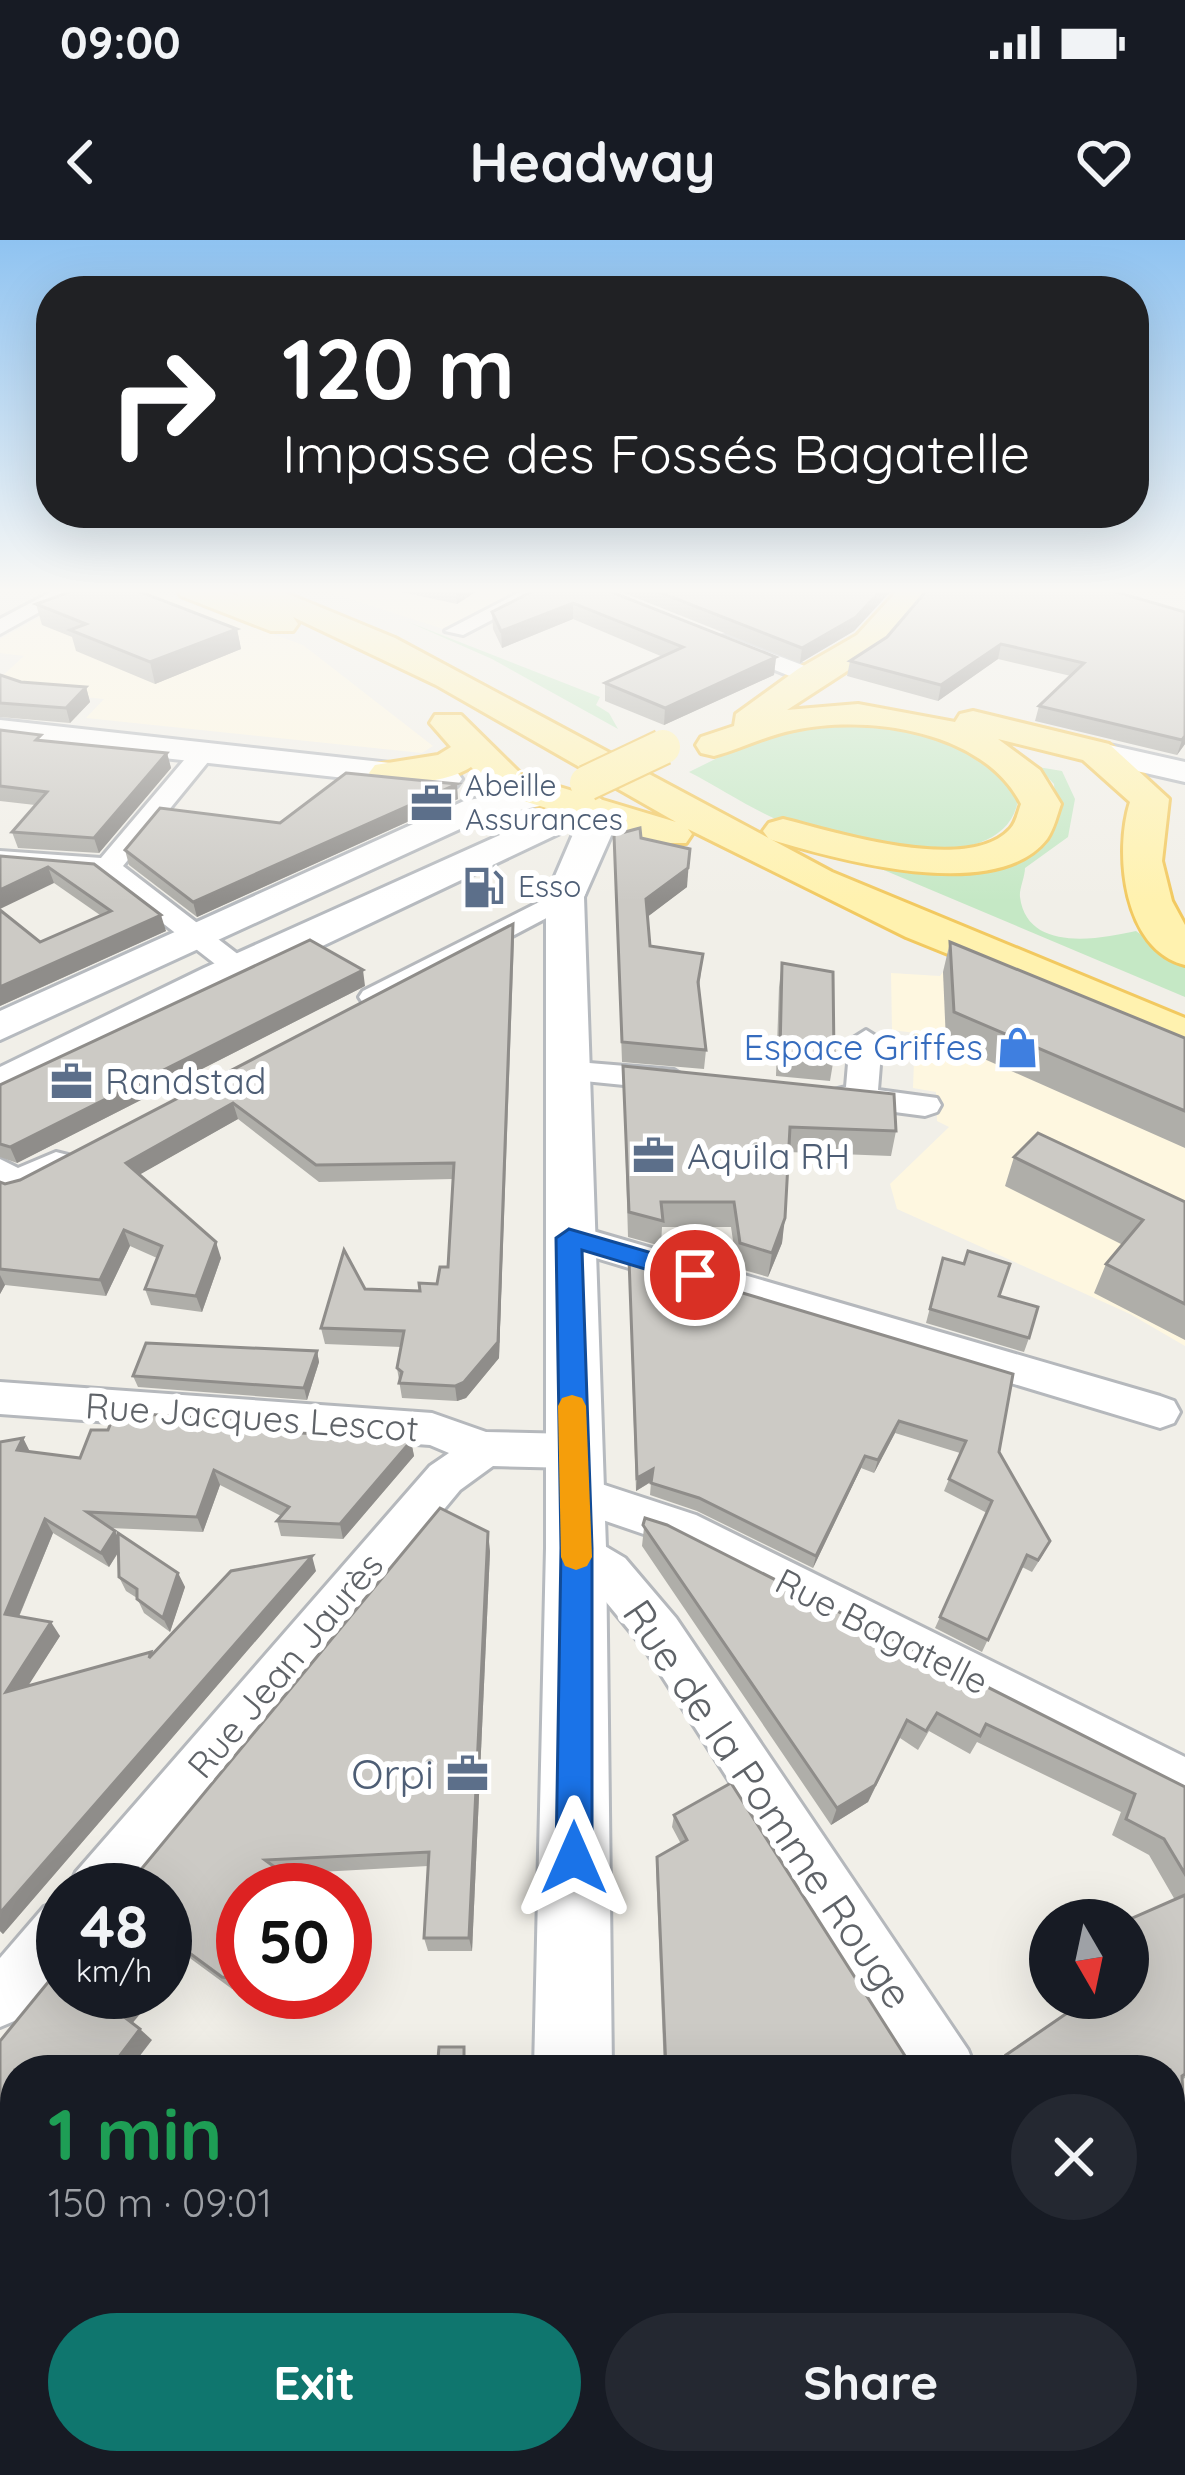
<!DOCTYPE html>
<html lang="en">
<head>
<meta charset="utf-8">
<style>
  body { margin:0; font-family:Quicksand,sans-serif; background:#242831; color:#f1f3f6; height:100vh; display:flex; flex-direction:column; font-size:45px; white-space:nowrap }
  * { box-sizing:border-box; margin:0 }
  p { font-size:39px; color:#9ea1a6 }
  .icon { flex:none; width:66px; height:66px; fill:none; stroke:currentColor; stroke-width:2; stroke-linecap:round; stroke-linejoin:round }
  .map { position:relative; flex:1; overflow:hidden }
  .details { position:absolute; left:0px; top:1815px; width:1185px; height:420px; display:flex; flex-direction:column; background:#171b24; border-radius:48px 48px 0 0; box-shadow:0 12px 48px #0002 }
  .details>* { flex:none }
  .banner { position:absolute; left:36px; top:36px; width:1113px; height:252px; border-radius:48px; box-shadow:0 12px 48px #0002; background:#202124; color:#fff; overflow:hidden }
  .needle { width:78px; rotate:171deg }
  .buttons { position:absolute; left:1029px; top:1659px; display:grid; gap:24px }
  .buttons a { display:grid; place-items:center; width:120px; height:120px; border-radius:50%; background:#171b24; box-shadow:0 12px 48px #0002; font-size:60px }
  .speed { position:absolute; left:36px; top:1623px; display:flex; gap:24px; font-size:60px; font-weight:700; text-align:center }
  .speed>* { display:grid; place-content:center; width:156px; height:156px; border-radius:50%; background:#171b24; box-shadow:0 12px 48px #0002; line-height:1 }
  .speed small { font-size:30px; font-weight:400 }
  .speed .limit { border:18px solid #d22; background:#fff; color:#111 }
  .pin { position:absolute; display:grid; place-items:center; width:102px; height:102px; color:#fff; margin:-51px; border:6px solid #fff; border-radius:50%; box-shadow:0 3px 12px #0007 }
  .me { position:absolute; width:132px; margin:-66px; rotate:0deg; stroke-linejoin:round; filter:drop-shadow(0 0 9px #0008) }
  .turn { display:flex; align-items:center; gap:42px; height:252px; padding:0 48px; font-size:54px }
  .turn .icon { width:156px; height:156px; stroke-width:2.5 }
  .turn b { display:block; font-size:84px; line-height:102px }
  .round { display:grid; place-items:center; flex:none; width:126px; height:126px; border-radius:63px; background:#242831 }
  .overview { display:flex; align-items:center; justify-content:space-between; height:204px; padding:0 48px }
  h1 { font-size:72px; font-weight:700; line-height:90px; color:#1e9e55 }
  .cta { display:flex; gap:24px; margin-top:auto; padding:24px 48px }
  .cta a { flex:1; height:138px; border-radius:72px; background:#0f766e; color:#fff; font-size:48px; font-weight:700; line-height:138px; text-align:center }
  .cta a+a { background:#242831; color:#f1f3f6 }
  .status { display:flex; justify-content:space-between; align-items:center; height:84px; padding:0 60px; background:#171b24; direction:ltr }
  .status svg { height:33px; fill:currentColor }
  header { display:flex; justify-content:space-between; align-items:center; height:156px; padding:0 48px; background:#171b24; font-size:54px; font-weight:700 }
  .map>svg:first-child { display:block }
  .commercial { fill:#fef7e0 }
  .green { fill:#c5e8c5 }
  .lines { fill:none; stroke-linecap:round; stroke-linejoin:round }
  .street-casing { stroke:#b5b8bc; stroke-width:6 }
  .secondary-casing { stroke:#b6babf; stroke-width:6 }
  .primary-casing { stroke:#f2c960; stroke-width:6 }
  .street { fill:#fff; fill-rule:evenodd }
  .secondary { fill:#fff; fill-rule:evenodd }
  .primary { fill:#fff2af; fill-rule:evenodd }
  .primary-bridge-casing { stroke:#f2c960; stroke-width:38; stroke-linecap:butt }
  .primary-bridge { stroke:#fff2af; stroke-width:34 }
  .wall { fill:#afaea9 }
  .shaded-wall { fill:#8f8d8a }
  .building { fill:#cccac5; stroke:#8f8d8a; stroke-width:3 }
  .route { fill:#1a73e8; stroke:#114b97; stroke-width:3 }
  .slow { fill:#f59e0b }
  .labels { text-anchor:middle; stroke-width:12; stroke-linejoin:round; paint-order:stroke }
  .far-service-label { font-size:30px; fill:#4e5e75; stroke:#fff; text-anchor:start }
  .shop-label { font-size:36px; fill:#366cbe; stroke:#fff; text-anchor:end }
  .service-label { font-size:36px; fill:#4e5e75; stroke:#fff; text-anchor:start }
  .street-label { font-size:36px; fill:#5f6368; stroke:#fff }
  .near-service-label { font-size:42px; fill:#4e5e75; stroke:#fff; text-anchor:end }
  .near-street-label { font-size:42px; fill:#5f6368; stroke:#fff }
</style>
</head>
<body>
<div class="status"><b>09:00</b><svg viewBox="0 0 49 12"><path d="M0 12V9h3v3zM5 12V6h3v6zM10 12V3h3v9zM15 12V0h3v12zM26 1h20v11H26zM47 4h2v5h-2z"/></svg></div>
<header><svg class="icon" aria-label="back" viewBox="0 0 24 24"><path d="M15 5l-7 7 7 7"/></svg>Headway<svg class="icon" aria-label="heart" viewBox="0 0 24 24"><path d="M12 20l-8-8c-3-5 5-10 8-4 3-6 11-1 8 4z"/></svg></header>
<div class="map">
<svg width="1185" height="2235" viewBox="0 0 1185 2235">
  <rect width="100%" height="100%" fill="#f1efe8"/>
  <g class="commercial">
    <path d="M89,349H149L303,405L433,506L422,513L86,478L104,459L0,449V438L24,416L0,413V399Z"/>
    <path d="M320,349H524L446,390Z"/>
    <path d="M943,732L1185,833V1106L1130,1074L897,969L890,944L949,887L937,881L936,852L913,848L915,793L892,790L891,733L940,736Z"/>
  </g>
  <g class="green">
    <path d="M406,381L600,457L596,465L609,473L618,489L492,419Z"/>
    <path d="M845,481L914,488L978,510L1019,548C1020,642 852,608 797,588C760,575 724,550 689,532L766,494Z"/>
    <path d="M1038,527L1062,531L1075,559L1068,597L1025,628C1025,637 1019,649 1020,657C1027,713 1100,699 1136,691L1185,727V757L860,620C900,620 1026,631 1050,599C1060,585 1055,560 1054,544Z"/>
  </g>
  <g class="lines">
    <defs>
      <g id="street">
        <path d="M57,349H81L0,394V379Z"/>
        <path d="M526,349H551L463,395L445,391Z"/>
        <path d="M726,396L818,431L821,436L818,441H802L718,407V397Z"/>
        <path d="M205,504L217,511L123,626L248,722L253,728L248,734H228L101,635L0,627V611L101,618L196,506Z"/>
        <path d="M565,649L575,651L579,657L575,663L385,763H363L359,757L363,751Z"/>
        <path d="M866,790L882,800L878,850L937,858L941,865L937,872L925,876L834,864L830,857L834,850L846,847L850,800Z"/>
        <path d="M565,821L674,830L690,840L674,850L554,838L549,831L554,824Z"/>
        <path d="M56,912L68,915L73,923C60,942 22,959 0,951V919L18,928Z"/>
        <path d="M569,984L1160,1156L1174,1161L1180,1172L1174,1183L1160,1188L556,1006L551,997L556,988Z"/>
        <path d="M0,1142L432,1173L486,1192L573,1194L588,1199L594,1211L588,1223L573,1228L493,1226L460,1250L128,1650H68L76,1632L430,1226L449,1213L430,1205L0,1174Z"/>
        <path d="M574,1235L696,1275L1185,1517V1567L667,1302L559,1265L553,1253L559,1241Z"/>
        <path d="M576,1289L625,1318L676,1378L968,1810L976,1830H915L644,1408L593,1346L561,1321L554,1308L561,1295Z"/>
        <path d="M63,1659V1727L19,1779L0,1787V1718L44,1667Z"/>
        <path d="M1170,2124L1185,2130V2211L1170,2204Z"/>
      </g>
      <g id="secondary">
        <path d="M0,480L445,529L457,532L462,539L457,546L445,549L0,500Z"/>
        <path d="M1096,502L1185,522V542L1084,519L1079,512Z"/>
        <path d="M542,546L554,549L559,556L554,563L486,577L0,800V771L464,561Z"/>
        <path d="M589,555L601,559L614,589L584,657L606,1308L612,1830H534L546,1308V657L577,585L0,859V827L204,728Z"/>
        <rect x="527" y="2220" width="92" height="15"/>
      </g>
      <g id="primary">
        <path d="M177,349H219L289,375L238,356L234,349H276L395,398L832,632L1185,778V810L906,697L688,589L692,594L686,603H658L495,552L471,527C448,542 401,547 375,541L369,533L375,525L438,515L451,507L430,483L435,475H461L523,536L676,582L436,445L293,377L298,384L293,391H271L181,356Z"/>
        <path d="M899,349H931L881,409L787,470L858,464L955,482L960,474L973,471L1109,504L1169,559L1162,621L1172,661L1185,685V725C1123,710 1114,612 1130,562L1083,520L998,499L1040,530L1061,564C1057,575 1054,589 1047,599C996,665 835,619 769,599L763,591L769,583L783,579C835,592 968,635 1010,589C1016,583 1018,572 1021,564C984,491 869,474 794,490C767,495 741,509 714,516L701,513L696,505L701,497L734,486L736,474L798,429L857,395Z"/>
      </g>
    </defs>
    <use href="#street" class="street-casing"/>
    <use href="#secondary" class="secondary-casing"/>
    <use href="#primary" class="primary-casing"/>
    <use href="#street" class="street"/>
    <use href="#secondary" class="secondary"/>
    <use href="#primary" class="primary"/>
    <defs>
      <path id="primary-bridge" d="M587,543L663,507"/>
    </defs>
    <use href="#primary-bridge" class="primary-bridge-casing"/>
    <use href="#primary-bridge" class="primary-bridge"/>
  </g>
  <g class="wall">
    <path d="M388,349H480L457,364Z"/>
    <path d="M537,349L776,417L774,435L664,485L605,461V443L663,417L573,379L502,408L493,389L492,372Z"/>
    <path d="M614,349H893L854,391L800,423Z"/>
    <path d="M1106,349L1185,504L1177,515L1035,481L1039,466L1071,436L998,419L938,461L847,436L850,421L887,397Z"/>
    <path d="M36,364L237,389L241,409L155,444L76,411L72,397L42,385Z"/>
    <path d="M0,435L21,442L86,447L90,462L70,483L0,477Z"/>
    <path d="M0,490L43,501L167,513L171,528L99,613L18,608L12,592L35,565L0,561Z"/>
    <path d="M458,559L197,677L129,625L125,610L280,583Z"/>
    <path d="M614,595L641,598L687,647L648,676L650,706L703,714L699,749L706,810L704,829L622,822Z"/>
    <path d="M0,616L94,624L166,691L0,766V670L40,702L100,675L54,643Z"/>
    <path d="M514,700L499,1118L466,1158L457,1161L402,1158L397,1128L401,1107L325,1104L321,1088L365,1049L420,1051L437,1044L448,1027L453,939L319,942L238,879L140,934L221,1018L202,1072L151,1065L145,1049L157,1018L130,1006L106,1056L5,1045L0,1054V942L5,944L20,940Z"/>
    <path d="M950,702L1185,798V908L946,802L943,732Z"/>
    <path d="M782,723L834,817L830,841L776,836L779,747Z"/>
    <path d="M365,746L17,923L0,917V845Z"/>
    <path d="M623,826L896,891L891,916L788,912L782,1003L768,1037L737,1028L731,987H662L661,1006L628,997Z"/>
    <path d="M1014,917L1185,962V1100L1094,1053L1106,1024L1123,1005L1005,946Z"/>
    <path d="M943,1018L999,1056L1029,1098L1024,1112L926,1083Z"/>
    <path d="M629,1033L999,1212L1044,1313L1032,1332L1022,1327L982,1412L935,1388L987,1273L944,1251L960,1213L895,1193L874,1233L861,1228L813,1328L697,1271L650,1255L651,1242L636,1251Z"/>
    <path d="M317,1111L319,1122L307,1160L138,1147L133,1136Z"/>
    <path d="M292,1192L411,1201L414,1216L343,1299L281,1296L277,1281L281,1276L220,1245L203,1292L110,1288L118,1296L178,1333L185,1347L170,1392L144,1373L137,1358L126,1351L119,1337L118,1313L109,1327L53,1293L19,1377L60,1396L28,1445L151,1412L153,1414L316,1331L3,1694L0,1691V1202L23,1198L30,1212L80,1218Z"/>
    <path d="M645,1278L1185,1547V1838L1183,1839L1185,1903V2107L1170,2085V1830H996L994,1827L1006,1815L1078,1766L1072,1758H1128L1175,1660L1149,1615L1112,1595L1121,1572L977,1502L970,1514L929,1491L918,1510L900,1498L868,1562L831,1585L642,1306Z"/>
    <path d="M490,1311L472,1711H428L424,1698L428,1626L284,1634L243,1650V1751L232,1749L187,1716L165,1743V1650Z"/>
    <path d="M674,1575L914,1830H664L656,1628L657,1617L681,1604L672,1587Z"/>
    <path d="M937,2220H1163L1173,2235H946Z"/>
  </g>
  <g class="shaded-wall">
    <path d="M456,349H480L457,364Z"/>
    <path d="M882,349H893L854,391L800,423L802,408Z"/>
    <path d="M573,363V379L502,408L501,391Z"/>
    <path d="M237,389L241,409L155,444L150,422Z"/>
    <path d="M1001,404L998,419L938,461L941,445Z"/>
    <path d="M776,417L774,435L664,485L665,468Z"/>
    <path d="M86,447L90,462L70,483L66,468Z"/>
    <path d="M1185,496V504L1177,515L1182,500Z"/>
    <path d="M167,513L171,528L99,613L94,598Z"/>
    <path d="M457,544L458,559L197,677L193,662Z"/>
    <path d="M690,609L687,647L646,678V659Z"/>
    <path d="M48,627L54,643L0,669V650Z"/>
    <path d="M161,675L166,691L0,766V747Z"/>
    <path d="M513,684L499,1118L466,1158L457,1161L455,1146Z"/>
    <path d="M363,730L365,746L17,923L10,907Z"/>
    <path d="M233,863L238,879L132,939L126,923Z"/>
    <path d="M785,978L782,1003L768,1037L772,1013Z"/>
    <path d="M124,990L130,1006L106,1056L100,1040Z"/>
    <path d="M216,1002L221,1018L202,1072L196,1056Z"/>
    <path d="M0,1035L5,1045L0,1054Z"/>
    <path d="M317,1111L319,1122L307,1160L304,1148Z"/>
    <path d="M899,1181L895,1193L874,1233L878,1220Z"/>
    <path d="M23,1198L31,1214L17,1210Z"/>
    <path d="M411,1201L414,1216L343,1299L340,1284Z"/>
    <path d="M865,1216L861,1228L813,1328L816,1316Z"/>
    <path d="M653,1229L652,1241L636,1251L637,1238Z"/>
    <path d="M214,1230L220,1245L203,1292L197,1277Z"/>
    <path d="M45,1279L53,1293L14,1388L5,1374Z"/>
    <path d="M115,1291L122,1306L109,1327L101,1313Z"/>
    <path d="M488,1292L490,1311L472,1711L469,1698Z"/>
    <path d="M312,1316L316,1331L3,1694L0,1691V1673Z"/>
    <path d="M178,1333L185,1347L170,1392L163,1378Z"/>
    <path d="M51,1382L60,1396L16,1465L6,1452Z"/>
    <path d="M907,1480L868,1562L831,1585L837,1568Z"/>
    <path d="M176,1703L187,1716L165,1743V1717Z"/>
    <path d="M136,1752H158L131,1785L119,1773Z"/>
    <path d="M140,1789L152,1800L129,1830H109Z"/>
    <path d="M15,2024V2052L0,2072V2044Z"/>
    <path d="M445,2220H450L449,2235H444Z"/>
  </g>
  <g class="building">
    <path d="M78,349H133L237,389L150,422L70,390L86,384L36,364Z"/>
    <path d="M537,349H604L776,417L665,468L605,443L683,407L573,363L501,391L492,372Z"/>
    <path d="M651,349H882L856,377L802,408Z"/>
    <path d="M928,349H1106L1185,372V496L1182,500L1039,466L1084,423L1001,404L941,445L850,421L887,397Z"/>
    <path d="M0,435L21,442L86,447L66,468L0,463Z"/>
    <path d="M0,490L41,495L36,500L167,513L94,598L12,592L47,552L0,546Z"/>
    <path d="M346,533L457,544L193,662L125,610L160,568L280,583Z"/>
    <path d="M640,588L641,598L690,609L688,628L646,659L650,706L703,714L698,742L706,810L622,802L614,595Z"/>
    <path d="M0,616L94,624L161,675L0,747V670L40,702L111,671L48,627L0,650Z"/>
    <path d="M513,684L498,1102L464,1142L455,1146L399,1143L402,1132L397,1128L404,1091L321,1088L344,1010L365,1049L420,1051L419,1043L437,1044L440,1027H448L454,923L316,925L233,863L126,923L216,1002L196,1056L145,1049L162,1006L124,990L100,1040L0,1029V942L5,944L20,940Z"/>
    <path d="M310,700L363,730L10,907L0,904V845Z"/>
    <path d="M950,702L1185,798V871L954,772Z"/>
    <path d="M782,723L833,732L834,817L780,812Z"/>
    <path d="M623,826L894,854L896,891L790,887L785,978L772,1013L740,1003L734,962H661L663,981L629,972Z"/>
    <path d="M1038,893L1185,962V1064L1106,1024L1143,980L1014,917Z"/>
    <path d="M968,1011L1010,1024L999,1056L1038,1067L1029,1098L930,1069L943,1018L964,1024Z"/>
    <path d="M629,1019L1013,1134L999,1212L1050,1301L1038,1320L1027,1315L988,1400L940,1377L992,1261L949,1239L966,1201L899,1181L878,1220L865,1216L816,1316L699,1258L651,1243L653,1229L637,1238Z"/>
    <path d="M146,1103L317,1111L304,1148L133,1136Z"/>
    <path d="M115,1172L289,1184L287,1192L411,1201L340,1284L277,1281L289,1267L214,1230L197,1277L87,1272L115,1291L101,1313L45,1279L5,1374L51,1382L6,1452L151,1412L149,1418L231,1331L312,1316L0,1673V1202L23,1198L17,1210L80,1218L91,1190H108Z"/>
    <path d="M440,1268L488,1292L469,1698H424L429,1612L265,1620L306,1650H243V1740L222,1737L176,1703L165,1717V1650H124Z"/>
    <path d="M645,1278L667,1285L1185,1547V1634L1164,1599L1126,1579L1135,1554L986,1484L980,1496L937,1473L926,1491L907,1480L875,1545L837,1568L643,1285Z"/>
    <path d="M118,1293L178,1333L163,1378L137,1359V1349L119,1337Z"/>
    <path d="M731,1543L914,1830H666L657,1617L687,1600L674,1575Z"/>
    <path d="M1185,1655V1834L1182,1836L1185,1903V2074L1170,2053V1830H1016L1006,1815L1089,1758H1128V1680Z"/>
    <path d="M63,1724V1752H136L119,1773L140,1789L109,1830H15V2024L0,2044V1801Z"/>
    <path d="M439,1807H464V1830H437Z"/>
    <path d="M278,2220H445L444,2235H279L275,2224Z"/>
    <path d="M683,2220H694L699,2235H683Z"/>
    <path d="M777,2220H890L870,2235H757Z"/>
    <path d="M945,2220H1163L1173,2235H954Z"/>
  </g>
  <linearGradient id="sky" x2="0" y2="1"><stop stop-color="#8fc3f1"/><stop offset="0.53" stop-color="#f9f8f5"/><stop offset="1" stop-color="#f9f8f5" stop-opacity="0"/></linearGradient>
  <rect width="1185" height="662" fill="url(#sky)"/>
  <path class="route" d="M569,989L704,1028L708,1035L695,1044L582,1010L592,1308V1618L586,1631L574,1636L561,1631L556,1618L561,1308L556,998Z"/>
  <path class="slow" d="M572,1155L582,1158L586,1166L592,1317L587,1326L576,1330L565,1326L561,1317L558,1166L562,1158Z"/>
  <defs>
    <symbol id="office-bare" viewBox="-9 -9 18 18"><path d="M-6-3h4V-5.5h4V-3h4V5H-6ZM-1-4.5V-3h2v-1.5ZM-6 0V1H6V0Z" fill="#5c6f8a" stroke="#fff" stroke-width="2.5" paint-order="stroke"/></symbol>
    <symbol id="fuel-bare" viewBox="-9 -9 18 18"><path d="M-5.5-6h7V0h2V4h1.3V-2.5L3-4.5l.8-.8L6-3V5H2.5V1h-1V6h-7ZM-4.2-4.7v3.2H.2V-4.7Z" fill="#5c6f8a" stroke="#fff" stroke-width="2.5" paint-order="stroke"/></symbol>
    <symbol id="shop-bare" viewBox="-9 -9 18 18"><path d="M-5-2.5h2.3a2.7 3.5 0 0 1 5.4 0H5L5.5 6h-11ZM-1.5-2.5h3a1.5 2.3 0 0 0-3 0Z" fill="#3f7fe0" stroke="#fff" stroke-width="2.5" paint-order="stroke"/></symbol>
  </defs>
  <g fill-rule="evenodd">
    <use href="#office-bare" x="402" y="534" width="59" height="59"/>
    <use href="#fuel-bare" x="454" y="618" width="59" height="59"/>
    <use href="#shop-bare" x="988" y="778" width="59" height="59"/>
    <use href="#office-bare" x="42" y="812" width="59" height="59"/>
    <use href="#office-bare" x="624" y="886" width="59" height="59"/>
    <use href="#office-bare" x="438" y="1504" width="59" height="59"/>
  </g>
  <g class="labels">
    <g class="far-service-label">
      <text x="465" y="556">Abeille<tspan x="465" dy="34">Assurances</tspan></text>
      <text x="518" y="657">Esso</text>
    </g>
    <g class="shop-label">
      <text x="983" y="820">Espace Griffes</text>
    </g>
    <g class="service-label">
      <text x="105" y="854">Randstad</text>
      <text x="687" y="929">Aquila RH</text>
    </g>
    <g class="street-label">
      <text transform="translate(252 1177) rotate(4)" y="13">Rue Jacques Lescot</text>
      <text transform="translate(882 1391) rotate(27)" y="13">Rue Bagatelle</text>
      <text transform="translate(285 1425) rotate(-50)" y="13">Rue Jean Jaurès</text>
    </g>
    <g class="near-service-label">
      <text x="434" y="1549">Orpi</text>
    </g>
    <g class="near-street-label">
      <text transform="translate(768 1564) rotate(56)" y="15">Rue de la Pomme Rouge</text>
    </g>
  </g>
</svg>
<div class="buttons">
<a><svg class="needle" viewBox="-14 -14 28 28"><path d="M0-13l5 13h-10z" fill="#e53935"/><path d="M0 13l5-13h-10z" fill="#9ea1a6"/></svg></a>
</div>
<div class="speed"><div>48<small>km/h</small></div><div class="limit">50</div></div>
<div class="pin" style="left:695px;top:1035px;background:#d93025"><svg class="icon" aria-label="arrive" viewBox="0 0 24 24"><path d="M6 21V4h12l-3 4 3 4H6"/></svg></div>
<svg class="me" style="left:574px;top:1618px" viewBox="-20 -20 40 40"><path d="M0-17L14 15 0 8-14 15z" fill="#1a73e8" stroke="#fff" stroke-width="4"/></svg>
<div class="banner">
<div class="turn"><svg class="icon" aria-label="right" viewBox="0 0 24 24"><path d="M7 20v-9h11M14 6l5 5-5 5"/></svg><div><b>120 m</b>Impasse des Fossés Bagatelle</div></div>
</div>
<section class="details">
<div class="overview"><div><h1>1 min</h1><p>150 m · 09:01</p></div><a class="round"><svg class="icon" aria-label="close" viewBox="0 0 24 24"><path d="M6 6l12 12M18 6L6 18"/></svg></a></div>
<div class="cta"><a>Exit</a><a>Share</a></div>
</section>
</div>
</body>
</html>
